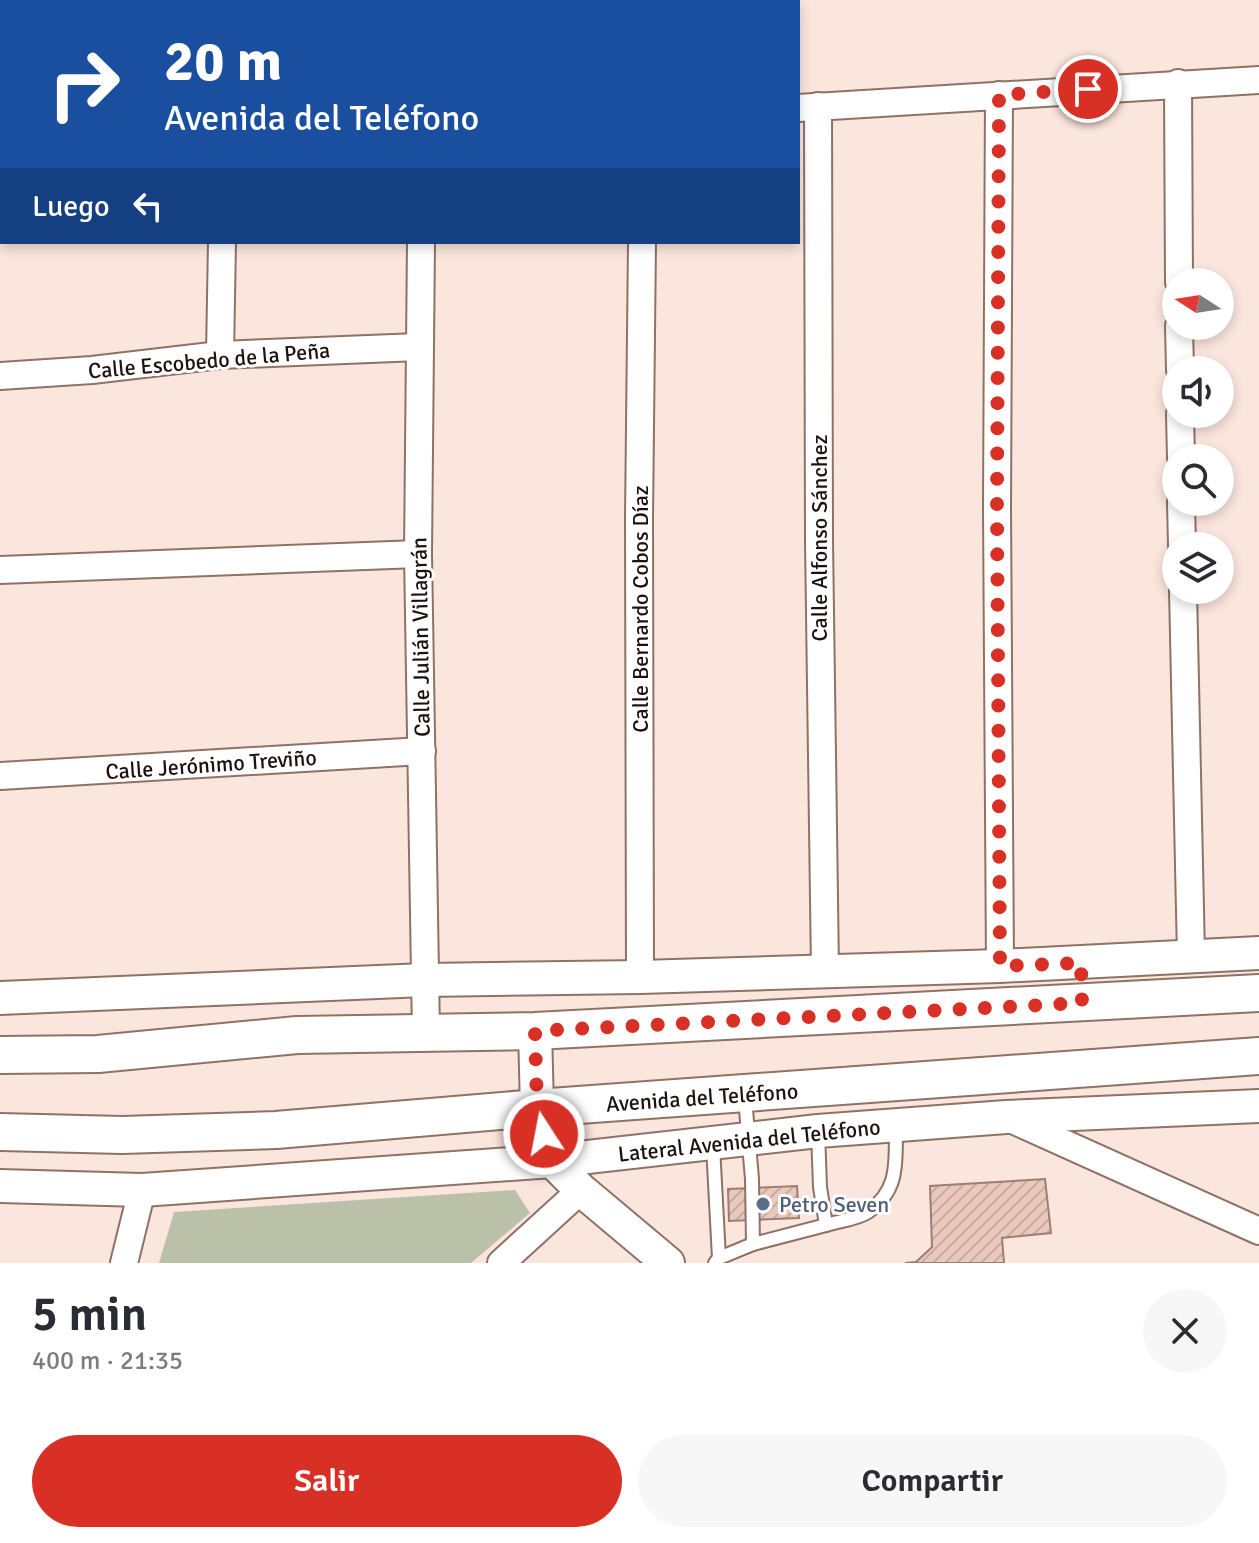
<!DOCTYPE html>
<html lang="es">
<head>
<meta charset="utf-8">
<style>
  body { margin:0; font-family:Signika,sans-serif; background:#f7f7f7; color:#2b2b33; height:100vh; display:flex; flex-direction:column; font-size:30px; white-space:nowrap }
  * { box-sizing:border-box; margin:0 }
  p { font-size:26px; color:#7c7c81 }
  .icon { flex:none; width:44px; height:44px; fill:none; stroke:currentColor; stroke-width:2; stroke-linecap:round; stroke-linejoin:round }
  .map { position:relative; height:1263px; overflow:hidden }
  .panel { display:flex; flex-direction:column; background:#fff; flex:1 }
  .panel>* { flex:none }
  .top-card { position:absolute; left:0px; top:0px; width:800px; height:244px; box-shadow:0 4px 12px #0003; background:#1a4fa0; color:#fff; overflow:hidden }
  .needle { width:52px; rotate:282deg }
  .buttons { position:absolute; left:1162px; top:268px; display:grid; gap:16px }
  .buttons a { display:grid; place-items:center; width:72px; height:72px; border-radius:50%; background:#fff; box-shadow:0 4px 12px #0003; font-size:40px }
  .pin { position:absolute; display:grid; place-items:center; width:68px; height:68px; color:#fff; margin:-34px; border:4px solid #fff; border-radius:50%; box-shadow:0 2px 8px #0007 }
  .me { position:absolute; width:88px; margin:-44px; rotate:349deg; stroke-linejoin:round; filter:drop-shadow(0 0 6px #0008) }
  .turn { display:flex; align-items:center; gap:28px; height:168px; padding:0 32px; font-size:36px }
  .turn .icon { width:104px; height:104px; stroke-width:2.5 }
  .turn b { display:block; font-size:56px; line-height:68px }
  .then { display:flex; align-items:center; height:76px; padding:0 32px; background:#0003; gap:16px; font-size:30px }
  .round { display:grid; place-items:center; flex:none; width:84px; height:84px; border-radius:42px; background:#f7f7f7 }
  .overview { display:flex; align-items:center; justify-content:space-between; height:136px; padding:0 32px }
  h1 { font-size:48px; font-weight:600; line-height:60px }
  .cta { display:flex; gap:16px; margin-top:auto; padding:16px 32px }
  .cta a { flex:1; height:92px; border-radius:48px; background:#d93025; color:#fff; font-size:32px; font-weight:600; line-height:92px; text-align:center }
  .cta a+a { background:#f7f7f7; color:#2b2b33 }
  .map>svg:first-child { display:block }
  .green { fill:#bac1a8 }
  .building { fill:url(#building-hatch); stroke:#9c7e72; stroke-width:2 }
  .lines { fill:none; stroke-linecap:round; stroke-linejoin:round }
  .service-casing { stroke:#8f7266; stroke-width:16 }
  .minor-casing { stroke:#8f7266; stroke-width:30 }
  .tertiary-casing { stroke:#8f7266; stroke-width:36 }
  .secondary-casing { stroke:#8f7266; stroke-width:40 }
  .service { stroke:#fff; stroke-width:12 }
  .minor { stroke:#fff; stroke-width:26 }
  .tertiary { stroke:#fff; stroke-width:32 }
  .secondary { stroke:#fff; stroke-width:36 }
  .route { stroke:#d93025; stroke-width:14; stroke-dasharray:0 25.2 }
  .service-dot { fill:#5c6f8a; stroke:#fff; stroke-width:3 }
  .labels { text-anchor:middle; stroke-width:6; stroke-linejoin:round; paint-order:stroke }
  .street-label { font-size:22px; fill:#1e120e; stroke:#fff }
  .service-label { font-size:22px; fill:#4e5e75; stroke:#fff; text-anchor:start }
</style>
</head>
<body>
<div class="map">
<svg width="1259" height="1263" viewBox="0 0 1259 1263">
  <defs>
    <pattern id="building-hatch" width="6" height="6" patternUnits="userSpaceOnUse" patternTransform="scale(2)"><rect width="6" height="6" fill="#eac9bc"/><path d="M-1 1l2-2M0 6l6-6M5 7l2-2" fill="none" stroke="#c8aca0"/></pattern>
  </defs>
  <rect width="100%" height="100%" fill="#fbe6de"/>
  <path class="green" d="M515,1190L530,1213L471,1263H159L174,1212Z"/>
  <g class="building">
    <path d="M1045,1179L1051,1233L1002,1238L1004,1263H905L916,1262L932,1247L930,1186Z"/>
    <path d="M797,1186L799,1218L729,1221L728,1189Z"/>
  </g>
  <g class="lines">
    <defs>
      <g id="service">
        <path d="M713,1146L719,1258"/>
        <path d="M826,1225C839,1221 858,1219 868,1212C901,1189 895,1160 896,1125"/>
        <path d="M753,1244L826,1225L820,1187L818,1132"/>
        <path d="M715,1263L719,1258L753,1244L752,1179L745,1098"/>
      </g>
      <g id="minor">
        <path d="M24,0V2"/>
        <path d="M643,0V2"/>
        <path d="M226,2V0"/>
        <path d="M430,2V0"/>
        <path d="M1178,83L1179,282"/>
        <path d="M999,95L997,508L1000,966"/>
        <path d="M818,106L819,541L825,970"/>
        <path d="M798,108L1259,80"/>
        <path d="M0,172H2"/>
        <path d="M421,242L418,554L426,1033"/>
        <path d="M1179,326L1180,370"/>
        <path d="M220,355L222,242"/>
        <path d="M0,376L92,370L220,355L419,347"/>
        <path d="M1180,414L1181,458"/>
        <path d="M1181,502L1182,546"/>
        <path d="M0,570L418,554"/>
        <path d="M1183,590L1191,956"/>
        <path d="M0,776L422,751"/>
        <path d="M640,977L639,518L642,242"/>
        <path d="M1006,1117L1259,1231"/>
        <path d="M124,1263L142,1190"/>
        <path d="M501,1263L581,1190"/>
      </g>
      <g id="tertiary">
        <path d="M0,998L425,980L640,977L1000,966L1259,953"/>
        <path d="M535,1031L537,1108L552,1161L581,1190L668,1263"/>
        <path d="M0,1186L142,1190L552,1161L818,1131L1006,1117L1259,1106"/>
      </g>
      <g id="secondary">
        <path d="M0,1055L98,1054L297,1035L535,1031L1259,993"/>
        <path d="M0,1132L122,1135L276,1130L537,1108L1259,1056"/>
      </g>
    </defs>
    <use href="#service" class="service-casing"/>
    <use href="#minor" class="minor-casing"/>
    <use href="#tertiary" class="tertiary-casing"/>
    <use href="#secondary" class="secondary-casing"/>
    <use href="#service" class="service"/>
    <use href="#minor" class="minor"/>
    <use href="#tertiary" class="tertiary"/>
    <use href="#secondary" class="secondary"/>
  </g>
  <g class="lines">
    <path class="route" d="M544,1134L537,1108L535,1031L1082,1003L1081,963L1000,966L997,508L999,95L1088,89"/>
  </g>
  <circle class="service-dot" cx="763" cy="1204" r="8"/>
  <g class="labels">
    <g class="street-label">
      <text transform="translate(209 360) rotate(-5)" y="8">Calle Escobedo de la Peña</text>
      <text transform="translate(819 538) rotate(-90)" y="8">Calle Alfonso Sánchez</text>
      <text transform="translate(640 609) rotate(-90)" y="8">Calle Bernardo Cobos Díaz</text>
      <text transform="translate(420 637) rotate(-91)" y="8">Calle Julián Villagrán</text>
      <text transform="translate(211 764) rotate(-4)" y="8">Calle Jerónimo Treviño</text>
      <text transform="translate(702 1097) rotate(-4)" y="8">Avenida del Teléfono</text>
      <text transform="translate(749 1140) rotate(-6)" y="8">Lateral Avenida del Teléfono</text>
    </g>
    <g class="service-label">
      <text x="779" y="1212">Petro Seven</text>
    </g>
  </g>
</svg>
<div class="buttons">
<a><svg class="needle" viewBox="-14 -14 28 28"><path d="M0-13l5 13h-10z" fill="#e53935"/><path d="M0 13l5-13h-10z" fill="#7c7c81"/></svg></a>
<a><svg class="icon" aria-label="sound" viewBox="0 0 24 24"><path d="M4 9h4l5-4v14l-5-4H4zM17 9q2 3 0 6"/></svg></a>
<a><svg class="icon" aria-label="search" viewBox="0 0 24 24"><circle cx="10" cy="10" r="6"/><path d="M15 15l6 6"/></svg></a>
<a><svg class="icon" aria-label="layers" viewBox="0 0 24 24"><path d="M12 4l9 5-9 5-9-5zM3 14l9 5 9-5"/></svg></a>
</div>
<div class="pin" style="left:1088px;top:89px;background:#d93025"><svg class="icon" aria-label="arrive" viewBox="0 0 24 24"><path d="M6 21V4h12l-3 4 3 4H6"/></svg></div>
<svg class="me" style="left:544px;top:1134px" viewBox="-20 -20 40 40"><circle r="17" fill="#d93025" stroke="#fff" stroke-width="3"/><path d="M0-11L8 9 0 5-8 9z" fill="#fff"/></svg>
<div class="top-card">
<div class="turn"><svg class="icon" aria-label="right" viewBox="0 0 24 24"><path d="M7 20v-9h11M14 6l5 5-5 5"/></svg><div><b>20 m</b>Avenida del Teléfono</div></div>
<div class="then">Luego<svg class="icon" aria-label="left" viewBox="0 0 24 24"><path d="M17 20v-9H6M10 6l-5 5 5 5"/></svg></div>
</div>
</div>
<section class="panel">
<div class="overview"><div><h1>5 min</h1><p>400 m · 21:35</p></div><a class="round"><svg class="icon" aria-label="close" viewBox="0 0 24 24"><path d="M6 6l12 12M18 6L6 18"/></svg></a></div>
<div class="cta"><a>Salir</a><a>Compartir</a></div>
</section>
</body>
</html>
